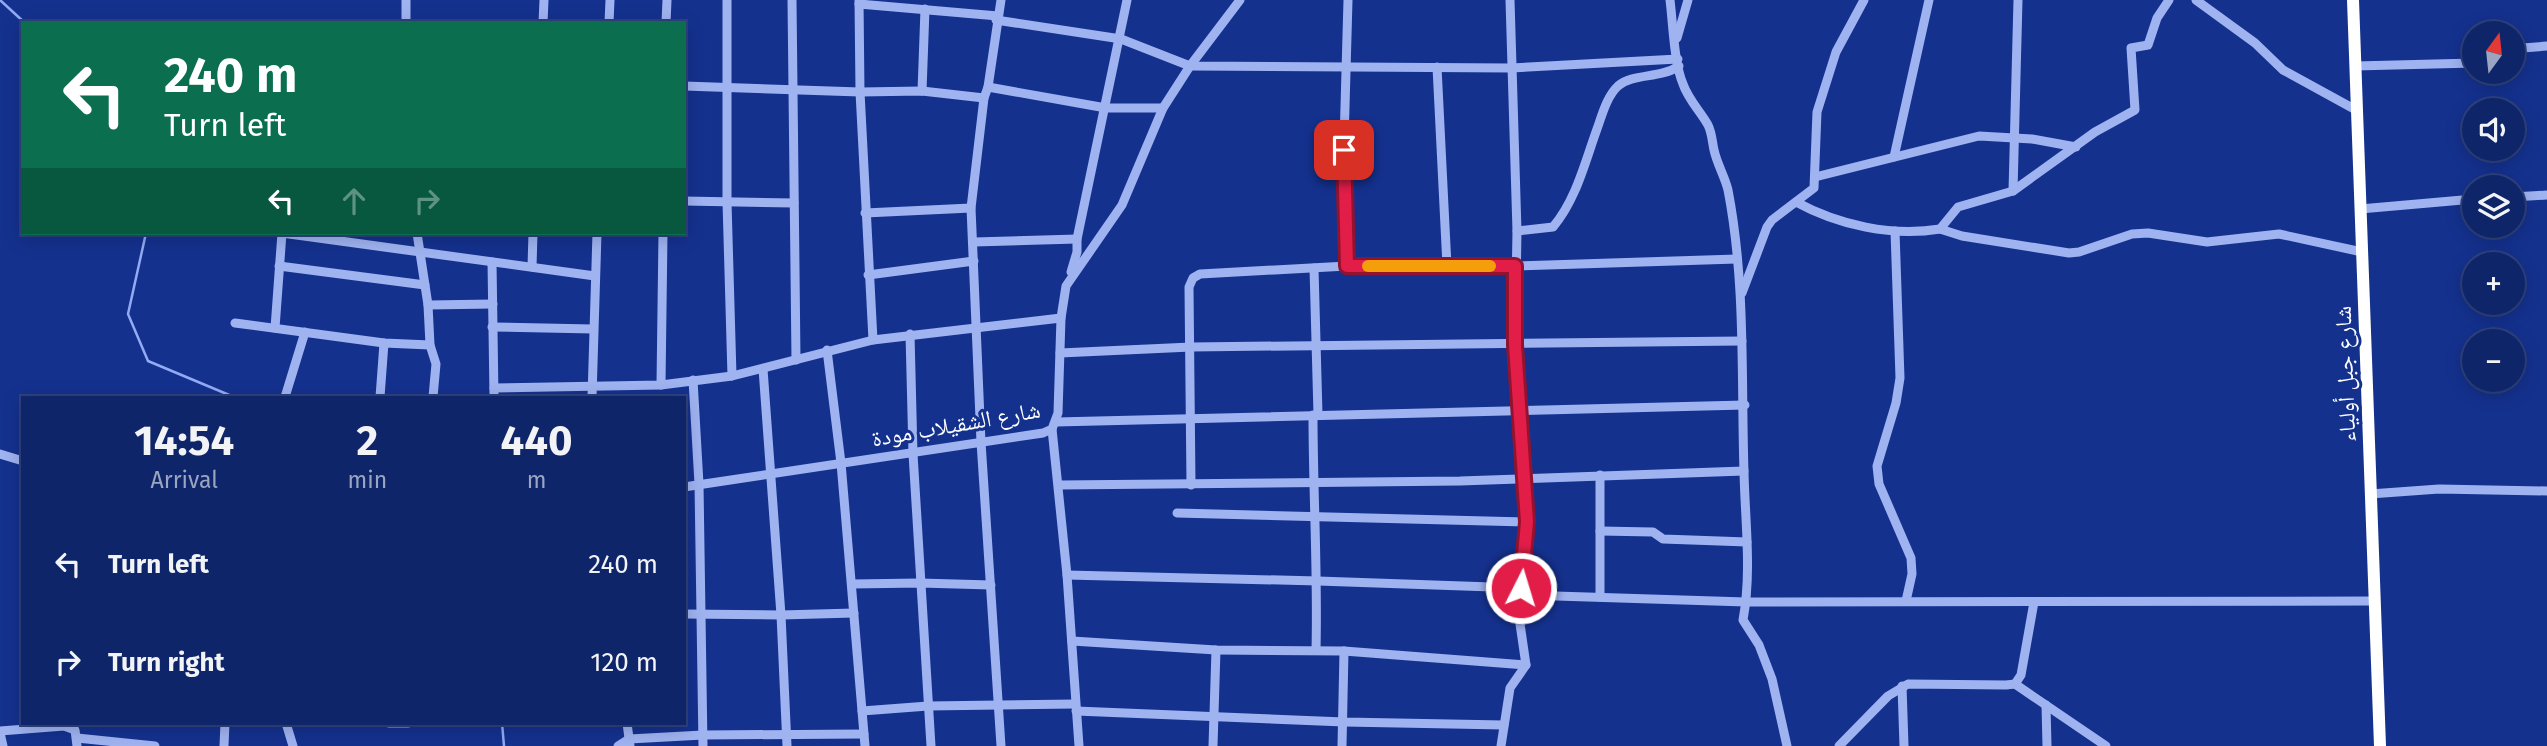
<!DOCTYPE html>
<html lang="en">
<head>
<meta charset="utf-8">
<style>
  body { margin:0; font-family:"Fira Sans","Noto Naskh Arabic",sans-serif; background:#182d70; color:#f1f3f6; height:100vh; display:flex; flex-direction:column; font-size:26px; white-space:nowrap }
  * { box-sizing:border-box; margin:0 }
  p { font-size:23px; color:#9ba5c1 }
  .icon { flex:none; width:38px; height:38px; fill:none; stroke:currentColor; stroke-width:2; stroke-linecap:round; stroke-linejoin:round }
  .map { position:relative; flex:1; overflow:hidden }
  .panel { position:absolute; left:21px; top:396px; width:665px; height:329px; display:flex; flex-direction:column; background:#0f256a; border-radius:0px; box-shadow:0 4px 18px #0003,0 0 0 2px #2f427e }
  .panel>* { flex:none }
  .hud { position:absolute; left:21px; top:21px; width:665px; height:214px; border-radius:0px; box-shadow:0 4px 18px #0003,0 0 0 2px #2f427e; background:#0b6e4f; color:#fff; overflow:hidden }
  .needle { width:46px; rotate:15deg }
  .buttons { position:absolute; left:2462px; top:21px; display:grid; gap:14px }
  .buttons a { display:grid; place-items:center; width:63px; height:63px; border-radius:50%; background:#0f256a; box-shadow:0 4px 18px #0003,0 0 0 2px #2f427e; font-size:35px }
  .pin { position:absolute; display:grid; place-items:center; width:60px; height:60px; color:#fff; margin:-30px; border-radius:14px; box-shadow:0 4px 10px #0006 }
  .me { position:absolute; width:77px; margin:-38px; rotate:5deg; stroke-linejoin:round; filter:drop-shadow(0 0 5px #0008) }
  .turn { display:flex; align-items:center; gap:24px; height:147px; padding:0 28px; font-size:32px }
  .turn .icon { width:91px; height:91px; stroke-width:2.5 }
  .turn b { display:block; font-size:49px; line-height:60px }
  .lanes { display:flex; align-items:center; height:66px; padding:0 28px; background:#0003; justify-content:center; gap:35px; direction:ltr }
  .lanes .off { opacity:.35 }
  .eta { display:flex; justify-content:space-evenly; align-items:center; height:119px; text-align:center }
  .eta b { font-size:42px; font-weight:700; line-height:49px }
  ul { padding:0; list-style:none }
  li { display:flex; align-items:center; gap:21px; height:98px; padding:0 28px }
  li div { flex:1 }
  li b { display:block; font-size:26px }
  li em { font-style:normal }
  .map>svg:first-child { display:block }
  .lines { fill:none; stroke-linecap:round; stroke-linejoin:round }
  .stream { stroke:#91abf4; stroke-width:2.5 }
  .minor { stroke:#9fb3f1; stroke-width:9 }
  .highway { stroke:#fff; stroke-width:12 }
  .route-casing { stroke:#92132f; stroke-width:18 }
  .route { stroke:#e11d48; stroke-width:12 }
  .slow { stroke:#f59e0b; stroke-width:12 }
  .labels { text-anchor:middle; stroke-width:6; stroke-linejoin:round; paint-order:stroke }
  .street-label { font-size:23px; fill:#fff; stroke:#14318e }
</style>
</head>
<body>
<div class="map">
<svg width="2547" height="746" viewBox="0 0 2547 746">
  <rect width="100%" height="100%" fill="#14318e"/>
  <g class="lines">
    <g class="stream">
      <path d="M0,0L25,23"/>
      <path d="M146,233L128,314L148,361L234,397"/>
      <path d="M502,723L504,746"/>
    </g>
    <g class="minor">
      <path d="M727,0V202L732,376"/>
      <path d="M792,0L796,360"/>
      <path d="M859,0L860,92L873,340"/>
      <path d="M1001,0L988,87L984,98L971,208L981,442L1001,746"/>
      <path d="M1670,0C1673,24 1674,63 1683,84C1688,99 1700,111 1708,125C1712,133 1712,141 1714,150C1717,164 1725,177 1728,190C1746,283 1741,378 1744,472C1745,521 1752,572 1743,620L1759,645L1772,679L1787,746"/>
      <path d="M2196,0L2255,43L2283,70L2356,110"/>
      <path d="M859,4L998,16"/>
      <path d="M996,20L1121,39L1190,66L1511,68L1678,59"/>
      <path d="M406,23V0"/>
      <path d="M543,23L544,0"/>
      <path d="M609,23L610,0"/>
      <path d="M666,23L667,0"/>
      <path d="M1677,38L1688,0"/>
      <path d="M2513,53L2523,48L2547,46"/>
      <path d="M2355,66L2474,63"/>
      <path d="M1437,67L1447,266"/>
      <path d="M684,86L860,92L922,91L984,98"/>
      <path d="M988,87L1106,108H1163"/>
      <path d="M922,91L925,9"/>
      <path d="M1894,157L1929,0"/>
      <path d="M1815,177L1979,136L2032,139L2076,147"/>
      <path d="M2013,191L2018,0"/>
      <path d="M2513,197L2547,195"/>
      <path d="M684,201L794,203"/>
      <path d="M1796,202C1838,225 1892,237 1940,229L1958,207L2013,191L2095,132L2135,110L2131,48L2148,45L2157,18L2169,0"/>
      <path d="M2360,209L2474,199"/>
      <path d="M865,213L971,208"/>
      <path d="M1940,229L1962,236L2069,253L2079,252L2132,234L2148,233L2207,242L2279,234L2362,252"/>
      <path d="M1517,231L1553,227C1576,200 1585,162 1597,129C1602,115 1607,96 1618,86C1633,73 1660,79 1679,66"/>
      <path d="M1895,231L1900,378L1896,403L1877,466L1879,484L1911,558L1912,574L1906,601"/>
      <path d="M282,233L595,276"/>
      <path d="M417,233L428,305L430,345L436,364L433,397"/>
      <path d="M974,242L1077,239"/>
      <path d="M492,262L494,397"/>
      <path d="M279,266L425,285"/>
      <path d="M1347,266L1343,178L1348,0"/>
      <path d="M532,267L533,233"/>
      <path d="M1314,268L1318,415"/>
      <path d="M1071,272L1077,252V239L1127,0"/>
      <path d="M868,275L974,261"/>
      <path d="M1742,293L1767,227L1772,220L1814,188L1817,112L1836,52L1864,0"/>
      <path d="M428,305L493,304"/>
      <path d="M235,323L384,343L430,345"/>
      <path d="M492,327L593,329"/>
      <path d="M275,328L282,233"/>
      <path d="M910,334L913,454L931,746"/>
      <path d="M827,350L841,463L865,746"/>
      <path d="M1060,353L1191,347L1742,341"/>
      <path d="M763,369L781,615L787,746"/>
      <path d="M693,380L699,484L703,746"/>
      <path d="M661,385L663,233"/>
      <path d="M494,388L661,385L732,376L873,340L1061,318"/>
      <path d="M285,397L305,332"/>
      <path d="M380,397L384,343"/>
      <path d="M592,397L597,233"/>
      <path d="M1313,415C1313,494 1318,572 1316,650"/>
      <path d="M1056,422L1745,405"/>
      <path d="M1052,429L1067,575L1079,746"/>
      <path d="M0,454L23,461"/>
      <path d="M1059,485L1460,481L1744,471"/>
      <path d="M1191,485L1189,287L1193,278L1200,274L1347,266H1515L1737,259"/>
      <path d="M684,487L1043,433L1052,429L1058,413L1061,318L1066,286L1122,205L1163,108L1190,66L1240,0"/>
      <path d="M2370,494L2439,489L2547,491"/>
      <path d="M1177,513L1527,522"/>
      <path d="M1600,531L1653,532L1663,539L1747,542"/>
      <path d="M1067,575L1318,581L1521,588"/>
      <path d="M852,584L920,583L991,585"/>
      <path d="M1521,595L1746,602L2375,601"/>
      <path d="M1600,597V475"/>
      <path d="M684,614L781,615L854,613"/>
      <path d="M1072,641L1216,650L1344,651L1526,665"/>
      <path d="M2015,684L2106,746"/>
      <path d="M1902,686L1904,746"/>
      <path d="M2046,705L2047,746"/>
      <path d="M862,711L928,706L1075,704"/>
      <path d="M1076,711L1344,722L1504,725"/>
      <path d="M286,723L293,746"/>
      <path d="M389,723H408"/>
      <path d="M627,723L630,746"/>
      <path d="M0,731L64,726L75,730L77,746"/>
      <path d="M0,733L3,746"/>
      <path d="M77,738L155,746"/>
      <path d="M224,746L225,723"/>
      <path d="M618,746L629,739L703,735L864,734"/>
      <path d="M1213,746L1216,650"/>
      <path d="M1342,746L1344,651"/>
      <path d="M1501,746L1510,688L1526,665L1519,617L1527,522L1515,345L1517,231L1510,0"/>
      <path d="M1839,746L1888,696L1908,684L2006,685L2015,684L2021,675L2034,602"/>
    </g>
    <path class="highway" d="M2353,0L2380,746"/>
  </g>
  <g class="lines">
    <defs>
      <path id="route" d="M1344,150L1347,266H1515V345L1527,522L1521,588"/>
    </defs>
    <use href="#route" class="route-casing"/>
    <use href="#route" class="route"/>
    <path class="slow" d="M1368,266H1490"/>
  </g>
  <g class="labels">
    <g class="street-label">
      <text transform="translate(2345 374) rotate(-92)" y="8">شارع جبل أولياء</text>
      <text transform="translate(956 424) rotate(-10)" y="8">شارع الشقيلاب مودة</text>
    </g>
  </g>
</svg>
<div class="buttons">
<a><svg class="needle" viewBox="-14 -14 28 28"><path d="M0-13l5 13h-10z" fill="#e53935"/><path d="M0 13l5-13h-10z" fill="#9ba5c1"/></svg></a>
<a><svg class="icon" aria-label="sound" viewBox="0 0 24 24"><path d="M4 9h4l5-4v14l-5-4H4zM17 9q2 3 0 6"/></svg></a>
<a><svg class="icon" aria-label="layers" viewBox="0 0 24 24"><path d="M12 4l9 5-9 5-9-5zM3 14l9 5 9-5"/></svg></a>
<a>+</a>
<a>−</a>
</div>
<div class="pin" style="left:1344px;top:150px;background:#d93025"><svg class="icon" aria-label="arrive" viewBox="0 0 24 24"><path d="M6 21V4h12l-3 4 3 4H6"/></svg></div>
<svg class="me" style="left:1521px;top:588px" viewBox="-20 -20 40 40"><circle r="17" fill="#e11d48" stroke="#fff" stroke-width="3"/><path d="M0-11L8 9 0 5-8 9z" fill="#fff"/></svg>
<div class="hud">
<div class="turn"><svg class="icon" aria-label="left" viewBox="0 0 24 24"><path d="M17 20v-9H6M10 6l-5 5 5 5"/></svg><div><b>240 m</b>Turn left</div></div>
<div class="lanes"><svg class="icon" aria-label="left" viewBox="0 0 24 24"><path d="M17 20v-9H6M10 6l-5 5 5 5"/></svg><svg class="icon off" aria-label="ahead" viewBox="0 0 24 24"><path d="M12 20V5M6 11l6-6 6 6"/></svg><svg class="icon off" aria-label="right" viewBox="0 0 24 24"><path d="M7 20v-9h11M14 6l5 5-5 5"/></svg></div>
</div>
<section class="panel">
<div class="eta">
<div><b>14:54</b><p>Arrival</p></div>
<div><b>2</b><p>min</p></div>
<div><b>440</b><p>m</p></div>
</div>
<ul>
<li><svg class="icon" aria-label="left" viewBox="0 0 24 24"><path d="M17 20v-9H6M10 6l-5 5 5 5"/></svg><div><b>Turn left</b></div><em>240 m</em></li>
<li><svg class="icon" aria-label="right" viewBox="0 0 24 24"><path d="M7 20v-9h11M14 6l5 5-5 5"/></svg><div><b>Turn right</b></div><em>120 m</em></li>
</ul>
</section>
</div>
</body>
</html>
